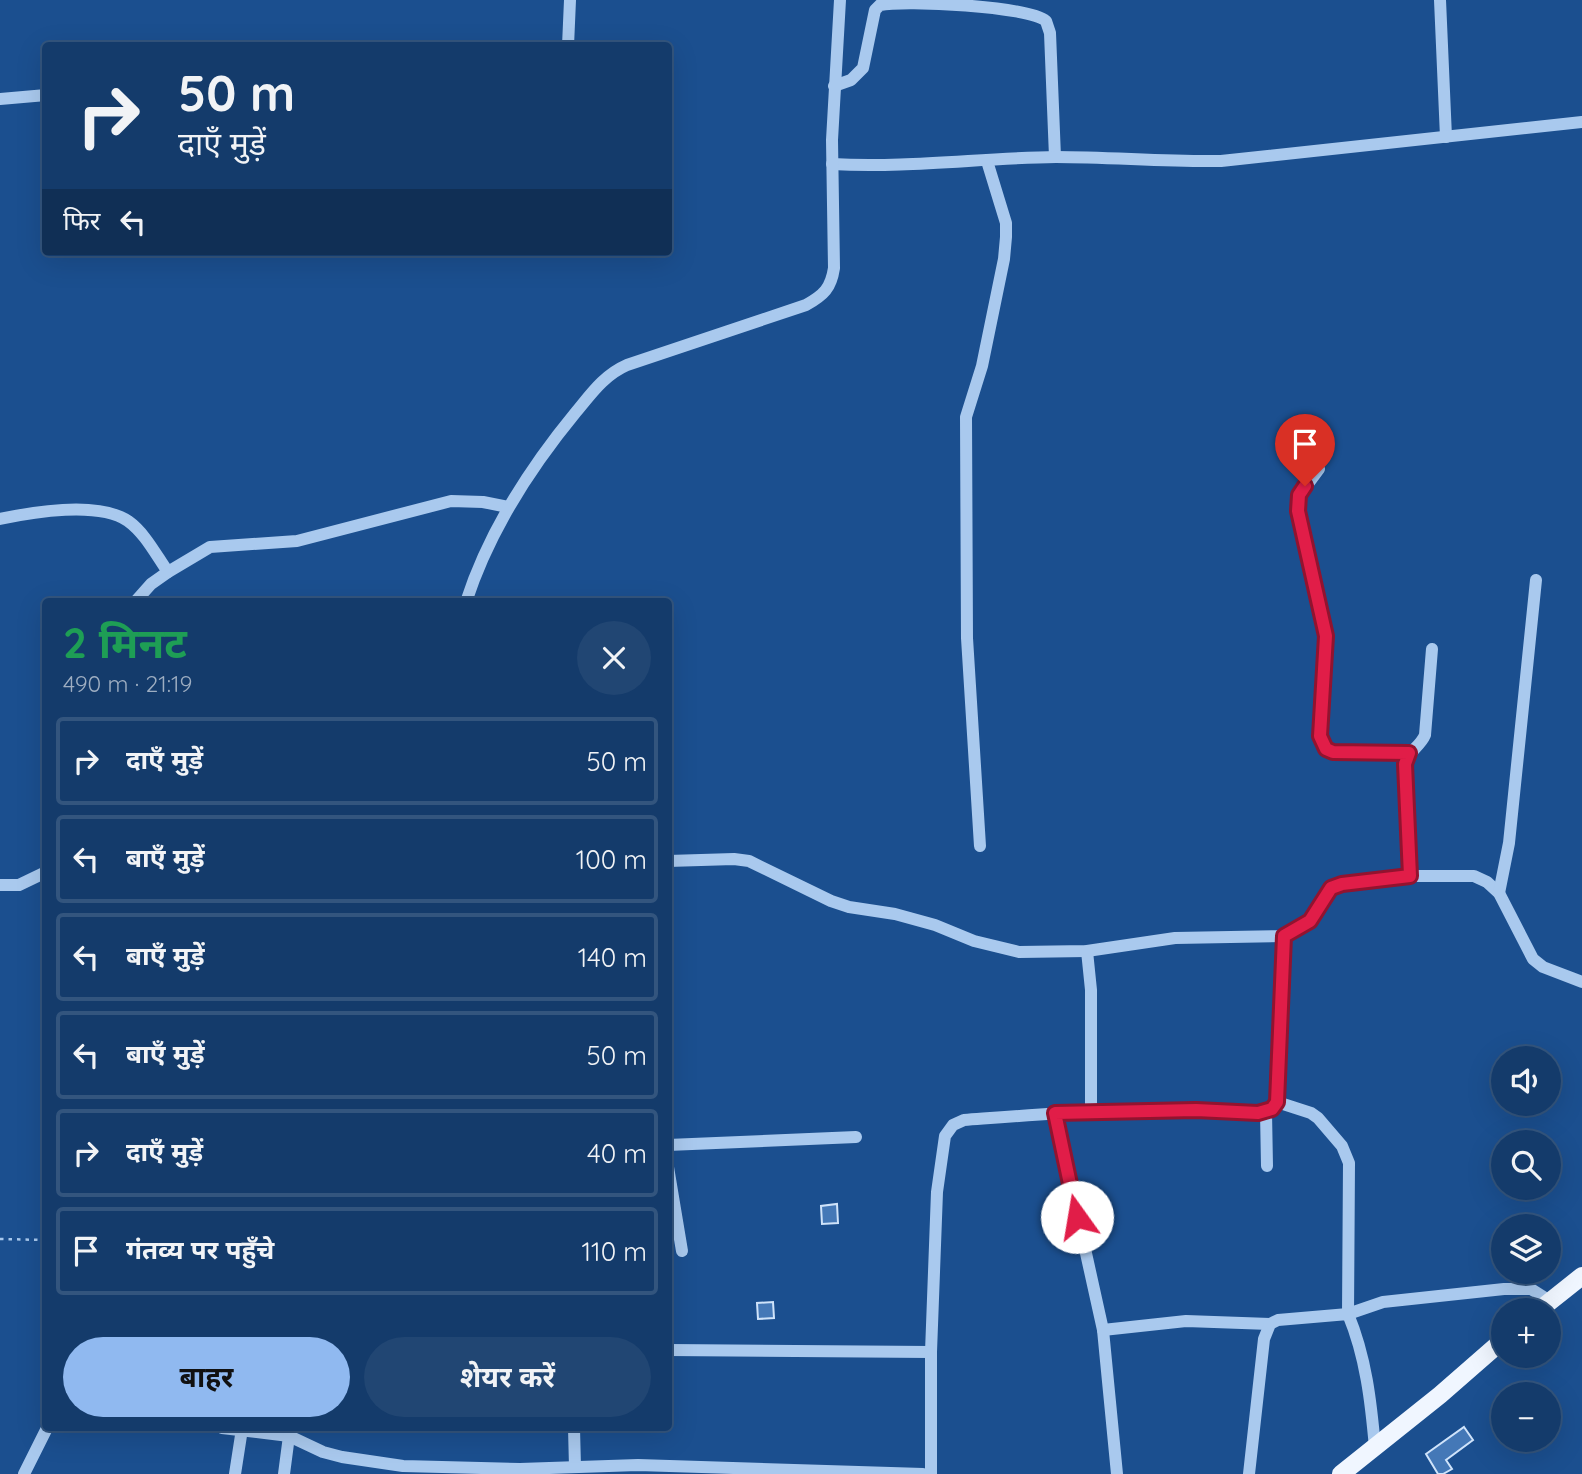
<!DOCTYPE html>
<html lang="hi">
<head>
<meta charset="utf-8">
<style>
  body { margin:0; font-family:Quicksand,"Noto Sans Devanagari",sans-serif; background:#214673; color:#f1f3f6; height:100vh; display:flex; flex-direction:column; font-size:26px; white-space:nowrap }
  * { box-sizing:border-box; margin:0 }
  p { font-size:23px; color:#9dadc1 }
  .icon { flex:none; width:38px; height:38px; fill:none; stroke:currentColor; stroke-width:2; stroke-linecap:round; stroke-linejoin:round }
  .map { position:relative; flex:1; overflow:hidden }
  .details { position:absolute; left:42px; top:598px; width:630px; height:833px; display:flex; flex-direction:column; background:#143b6b; border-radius:7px; box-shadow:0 7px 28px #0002,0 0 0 2px #33557e }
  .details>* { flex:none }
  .top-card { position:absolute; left:42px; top:42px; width:630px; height:214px; border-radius:7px; box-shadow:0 7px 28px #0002,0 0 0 2px #33557e; background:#143b6b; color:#f1f3f6; overflow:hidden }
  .buttons { position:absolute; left:1491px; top:1046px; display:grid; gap:14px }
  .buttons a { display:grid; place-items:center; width:70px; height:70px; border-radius:50%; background:#143b6b; box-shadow:0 7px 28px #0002,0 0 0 2px #33557e; font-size:35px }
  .pin { position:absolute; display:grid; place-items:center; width:60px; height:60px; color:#fff; margin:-72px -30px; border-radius:50% 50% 50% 0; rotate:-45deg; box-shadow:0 0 7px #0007 }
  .pin .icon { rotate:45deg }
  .me { position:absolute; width:77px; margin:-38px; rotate:347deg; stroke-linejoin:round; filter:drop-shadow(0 0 5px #0008) }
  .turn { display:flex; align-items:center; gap:24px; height:147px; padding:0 21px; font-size:32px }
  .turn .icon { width:91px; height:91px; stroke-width:2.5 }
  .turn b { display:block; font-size:49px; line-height:60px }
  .then { display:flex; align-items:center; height:66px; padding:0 21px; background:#0003; gap:14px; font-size:26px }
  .round { display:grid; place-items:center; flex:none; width:74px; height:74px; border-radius:37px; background:#214673 }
  .headline { display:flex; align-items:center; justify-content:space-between; height:119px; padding:0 21px }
  h1 { font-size:42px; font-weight:700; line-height:52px; color:#1e9e55 }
  .button { display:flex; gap:14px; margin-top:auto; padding:14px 21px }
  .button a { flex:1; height:80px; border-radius:42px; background:#90b9f0; color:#111; font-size:28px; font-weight:700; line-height:80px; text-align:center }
  .button a+a { background:#214673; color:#f1f3f6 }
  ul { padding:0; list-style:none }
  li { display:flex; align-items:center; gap:21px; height:88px; margin:0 14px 10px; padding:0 7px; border:4px solid #33557e; border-radius:7px }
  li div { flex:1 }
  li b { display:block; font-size:26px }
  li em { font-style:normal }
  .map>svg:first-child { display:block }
  .building { fill:#4478b7; stroke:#cfe3fa; stroke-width:2 }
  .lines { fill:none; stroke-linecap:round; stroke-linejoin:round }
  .path { stroke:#a9c9ee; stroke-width:2.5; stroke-dasharray:3.5 5; stroke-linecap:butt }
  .minor { stroke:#a9c9ee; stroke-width:12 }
  .major { stroke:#f0f6ff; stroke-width:18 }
  .route-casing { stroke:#92132f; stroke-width:18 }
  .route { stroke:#e11d48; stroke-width:12 }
</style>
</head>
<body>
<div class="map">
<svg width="1582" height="1474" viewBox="0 0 1582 1474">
  <rect width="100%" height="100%" fill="#1b4f8f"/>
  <g class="building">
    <path d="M837,1204L838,1223L822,1224L821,1206Z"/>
    <path d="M773,1302L774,1318L758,1319L757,1303Z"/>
    <path d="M1464,1427L1473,1440L1446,1460L1452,1469L1443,1474H1438L1426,1454Z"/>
  </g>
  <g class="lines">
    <path class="path" d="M0,1239L46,1240"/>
    <g class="minor">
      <path d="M1440,0L1446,137"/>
      <path d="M568,46L570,0"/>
      <path d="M834,86L851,80L863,68L875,10L880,5C905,0 1028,6 1046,21L1050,33L1055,157"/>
      <path d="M0,99L46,95"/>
      <path d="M832,164C907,168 981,158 1056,157C1111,157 1166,162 1221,161L1582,122"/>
      <path d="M1319,469L1299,496L1298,511L1326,636L1319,736C1322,744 1325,748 1333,752L1409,753"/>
      <path d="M0,519C33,512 98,501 128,521C145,533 156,555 168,572"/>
      <path d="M135,602L151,584L168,572L210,547L297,541L451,501L483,502L508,507"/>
      <path d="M466,602C489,531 529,469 576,412C591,394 604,375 627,365L806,305C824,295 831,288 834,268L832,140L840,0"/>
      <path d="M980,846L967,638L966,417L982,366L1004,259L1006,237V223L987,161"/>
      <path d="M668,861L734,859L749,861L831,901L849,907L895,914L935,925L974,941L1019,952L1087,951L1175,938L1284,936L1310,921L1331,888L1342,884L1410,876H1474L1487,882L1499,893L1533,959L1543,967L1582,982"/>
      <path d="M1410,876L1405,764C1408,751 1420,747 1425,735L1432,649"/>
      <path d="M0,885H19L46,872"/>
      <path d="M1499,893L1509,843L1536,580"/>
      <path d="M1087,951L1091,990V1111"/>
      <path d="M1277,1102L1311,1113L1318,1118L1342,1146L1349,1163L1348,1314L1383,1302L1504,1289H1531L1550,1301"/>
      <path d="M1266,1112L1267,1166"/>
      <path d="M1055,1113L1103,1330L1117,1474"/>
      <path d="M668,1145L856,1137"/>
      <path d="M668,1167L682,1251"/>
      <path d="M1103,1330L1186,1321L1270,1324"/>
      <path d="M668,1350L931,1352"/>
      <path d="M222,1428L289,1436L323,1452L342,1457L403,1466L520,1469L638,1465L923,1474"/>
      <path d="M574,1428L575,1467"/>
      <path d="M24,1474L47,1428"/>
      <path d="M235,1474L242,1429"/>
      <path d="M284,1474L289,1436"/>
      <path d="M931,1474V1352L937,1192L945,1136L953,1125L964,1120C1045,1114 1127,1107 1208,1111C1227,1112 1254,1118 1272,1109L1277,1102L1284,936"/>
      <path d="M1249,1474L1264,1339L1270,1324L1278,1320L1348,1314C1366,1357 1371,1402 1375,1448"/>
    </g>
    <g class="major">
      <path d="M1538,1311L1582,1276"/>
      <path d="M1341,1474L1440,1395L1503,1340"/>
    </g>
  </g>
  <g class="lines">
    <defs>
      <path id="route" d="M1077,1217L1055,1113L1196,1110L1258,1113L1272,1109L1277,1102L1284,936L1310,921L1331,888L1342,884L1410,876L1405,764L1409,753L1333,752L1326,749L1320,736L1326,636L1298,511L1299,495L1305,486"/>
    </defs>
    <use href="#route" class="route-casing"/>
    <use href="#route" class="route"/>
  </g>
</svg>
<div class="buttons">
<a><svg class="icon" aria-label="sound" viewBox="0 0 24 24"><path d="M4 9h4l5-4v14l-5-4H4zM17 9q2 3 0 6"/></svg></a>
<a><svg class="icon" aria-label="search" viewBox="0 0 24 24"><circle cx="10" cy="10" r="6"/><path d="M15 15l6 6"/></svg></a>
<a><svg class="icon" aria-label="layers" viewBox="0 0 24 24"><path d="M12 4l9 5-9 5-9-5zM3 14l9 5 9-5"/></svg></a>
<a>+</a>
<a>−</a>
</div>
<div class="pin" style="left:1305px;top:486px;background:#d93025"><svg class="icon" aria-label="arrive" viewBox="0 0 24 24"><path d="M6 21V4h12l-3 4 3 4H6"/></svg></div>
<svg class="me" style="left:1077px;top:1217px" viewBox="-20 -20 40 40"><circle r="19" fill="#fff"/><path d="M0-13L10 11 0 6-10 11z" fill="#e11d48"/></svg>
<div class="top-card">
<div class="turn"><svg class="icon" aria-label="right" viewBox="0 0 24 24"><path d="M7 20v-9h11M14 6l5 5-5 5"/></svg><div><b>50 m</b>दाएँ मुड़ें</div></div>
<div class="then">फिर<svg class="icon" aria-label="left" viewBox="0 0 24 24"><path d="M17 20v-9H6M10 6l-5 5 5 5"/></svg></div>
</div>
<section class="details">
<div class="headline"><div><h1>2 मिनट</h1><p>490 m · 21:19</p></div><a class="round"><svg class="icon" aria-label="close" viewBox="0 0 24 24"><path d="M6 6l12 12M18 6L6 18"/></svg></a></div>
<ul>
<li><svg class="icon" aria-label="right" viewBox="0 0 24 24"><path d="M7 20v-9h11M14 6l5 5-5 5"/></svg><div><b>दाएँ मुड़ें</b></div><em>50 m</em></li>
<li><svg class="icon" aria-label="left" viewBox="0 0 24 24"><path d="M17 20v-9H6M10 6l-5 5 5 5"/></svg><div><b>बाएँ मुड़ें</b></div><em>100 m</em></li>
<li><svg class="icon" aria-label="left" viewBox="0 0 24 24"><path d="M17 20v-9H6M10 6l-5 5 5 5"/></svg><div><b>बाएँ मुड़ें</b></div><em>140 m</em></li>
<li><svg class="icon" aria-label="left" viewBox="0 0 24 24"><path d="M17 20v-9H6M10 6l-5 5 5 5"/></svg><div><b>बाएँ मुड़ें</b></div><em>50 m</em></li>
<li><svg class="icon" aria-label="right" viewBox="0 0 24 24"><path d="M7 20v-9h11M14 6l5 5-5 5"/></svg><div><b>दाएँ मुड़ें</b></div><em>40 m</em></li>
<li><svg class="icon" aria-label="arrive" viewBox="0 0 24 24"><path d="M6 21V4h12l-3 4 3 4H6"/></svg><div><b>गंतव्य पर पहुँचे</b></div><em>110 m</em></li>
</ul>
<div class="button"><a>बाहर</a><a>शेयर करें</a></div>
</section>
</div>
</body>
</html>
